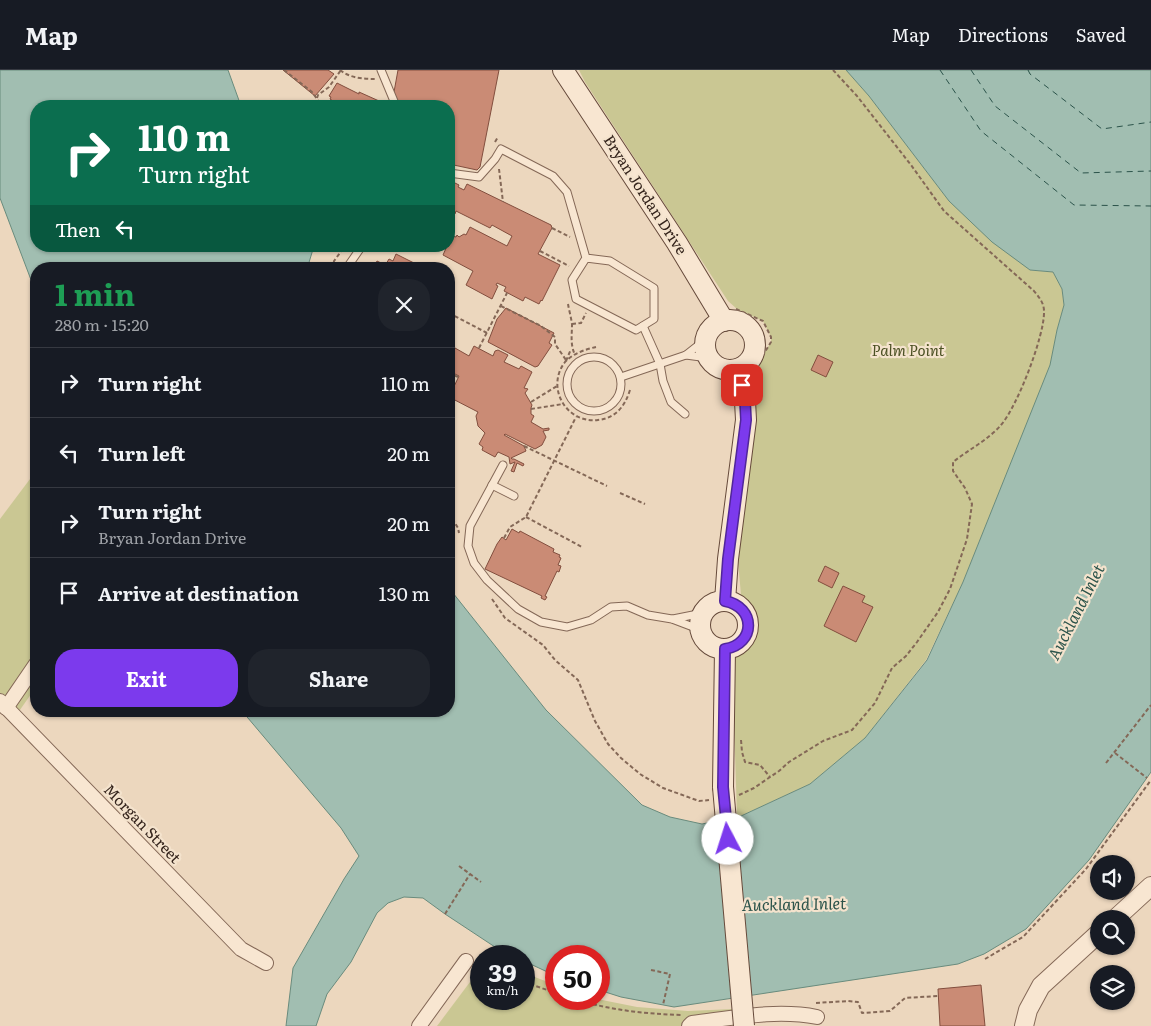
<!DOCTYPE html>
<html lang="en">
<head>
<meta charset="utf-8">
<style>
  body { margin:0; font-family:Literata,serif; background:#20242c; color:#f1f3f6; height:100vh; display:flex; flex-direction:column; font-size:19px; white-space:nowrap }
  * { box-sizing:border-box; margin:0 }
  p { font-size:16px; color:#9ea1a6 }
  .icon { flex:none; width:28px; height:28px; fill:none; stroke:currentColor; stroke-width:2; stroke-linecap:round; stroke-linejoin:round }
  .map { position:relative; flex:1; overflow:hidden }
  .sheet { position:absolute; left:30px; top:192px; width:425px; height:455px; display:flex; flex-direction:column; background:#171b24; border-radius:20px; box-shadow:0 1px 4px #0004 }
  .sheet>* { flex:none }
  .banner { position:absolute; left:30px; top:30px; width:425px; height:152px; border-radius:20px; box-shadow:0 1px 4px #0004; background:#0b6e4f; color:#fff; overflow:hidden }
  .tools { position:absolute; left:1090px; top:785px; display:grid; gap:10px }
  .tools a { display:grid; place-items:center; width:45px; height:45px; border-radius:50%; background:#171b24; box-shadow:0 1px 4px #0004; font-size:25px }
  .speed { position:absolute; left:470px; top:875px; display:flex; gap:10px; font-size:25px; font-weight:700; text-align:center }
  .speed>* { display:grid; place-content:center; width:65px; height:65px; border-radius:50%; background:#171b24; box-shadow:0 1px 4px #0004; line-height:1 }
  .speed small { font-size:12px; font-weight:400 }
  .speed .limit { border:8px solid #d22; background:#fff; color:#111 }
  .pin { position:absolute; display:grid; place-items:center; width:42px; height:42px; color:#fff; margin:-21px; border-radius:10px; box-shadow:0 2px 8px #0006 }
  .me { position:absolute; width:55px; margin:-28px; rotate:355deg; stroke-linejoin:round; filter:drop-shadow(0 0 4px #0008) }
  .turn { display:flex; align-items:center; gap:18px; height:105px; padding:0 25px; font-size:22px }
  .turn .icon { width:65px; height:65px; stroke-width:2.5 }
  .turn b { display:block; font-size:35px; line-height:42px }
  .then { display:flex; align-items:center; height:48px; padding:0 25px; background:#0003; gap:10px; font-size:19px }
  .round { display:grid; place-items:center; flex:none; width:52px; height:52px; border-radius:20px; background:#20242c }
  .headline { display:flex; align-items:center; justify-content:space-between; height:85px; padding:0 25px }
  h1 { font-size:30px; font-weight:700; line-height:38px; color:#1e9e55 }
  .cta { display:flex; gap:10px; margin-top:auto; padding:10px 25px }
  .cta a { flex:1; height:58px; border-radius:20px; background:#7c3aed; color:#fff; font-size:20px; font-weight:700; line-height:58px; text-align:center }
  .cta a+a { background:#20242c; color:#f1f3f6 }
  ul { padding:0; list-style:none }
  li { display:flex; align-items:center; gap:15px; height:70px; padding:0 25px; border-top:1px solid #363941 }
  li div { flex:1 }
  li b { display:block; font-size:19px }
  li em { font-style:normal }
  header { display:flex; align-items:center; gap:30px; box-sizing:border-box; height:70px; padding:0 25px; background:#171b24; border-bottom:1px solid #363941 }
  header strong { font-size:24px }
  nav { display:flex; gap:28px; margin-inline-start:auto; font-size:18px }
  .map>svg:first-child { display:block }
  .green { fill:#cac793 }
  .water { fill:#a1beb1; stroke:#698b7d }
  .lines { fill:none; stroke-linecap:round; stroke-linejoin:round }
  .ferry { stroke:#2b534a; stroke-width:1; stroke-dasharray:6 5; stroke-linecap:butt }
  .building { fill:#ca8b75; stroke:#824e3e }
  .service-casing { stroke:#846857; stroke-width:9 }
  .minor-casing { stroke:#846857; stroke-width:16 }
  .tertiary-casing { stroke:#846857; stroke-width:20 }
  .secondary-casing { stroke:#664a3b; stroke-width:22 }
  .path { stroke:#846857; stroke-width:2; stroke-dasharray:4 2.5; stroke-linecap:butt }
  .service { stroke:#f8e6d1; stroke-width:7 }
  .minor { stroke:#f8e6d1; stroke-width:14 }
  .tertiary { stroke:#f8e6d1; stroke-width:18 }
  .secondary { stroke:#f8e6d1; stroke-width:20 }
  .secondary-bridge-casing { stroke:#664a3b; stroke-width:22; stroke-linecap:butt }
  .secondary-bridge { stroke:#f8e6d1; stroke-width:20 }
  .route-casing { stroke:#51269a; stroke-width:12 }
  .route { stroke:#7c3aed; stroke-width:9 }
  .labels { text-anchor:middle; stroke-width:4.5; stroke-linejoin:round; paint-order:stroke }
  .street-label { font-size:15px; fill:#34241c; stroke:#f4e3cd }
  .park-label { font-size:15px; font-style:italic; fill:#4b5023; stroke:#f4e3cd }
  .water-label { font-size:16px; font-style:italic; fill:#2b534a; stroke:#f4e3cd }
</style>
</head>
<body>
<header>
<strong>Map</strong>
<nav><a>Map</a><a>Directions</a><a>Saved</a></nav>
</header>
<div class="map">
<svg width="1151" height="956" viewBox="0 0 1151 956">
  <rect width="100%" height="100%" fill="#ecd7be"/>
  <g class="green">
    <path d="M579,0H846L869,26L949,131L1030,200L1053,202L1062,219L1064,235L1057,260L1051,295L963,512L926,590L865,668L810,714L741,746L737,745L732,591L752,571L753,549L741,525L738,491L755,359V305L757,295L771,272V267L763,251L737,239L728,231L585,12Z"/>
    <path d="M36,401V617L15,647L0,632V449Z"/>
    <path d="M481,899V929H524V903L556,915V929H597L637,937L688,941L733,939L735,956H437L476,904Z"/>
  </g>
  <g class="water">
    <path d="M0,0H228L241,36H36V176H314L307,199H36V223L0,128Z"/>
    <path d="M846,0H1151V702L1089,790L1026,859L984,884L958,894L674,937L621,927L599,920V886H556V906L524,891V886H513L495,877L445,844L423,828L404,827L388,833L377,843L351,892L327,924L316,956H286L293,898L344,809L359,786L341,758L242,641H449V518L546,640L642,735L670,747L702,754L741,746L810,714L865,668L927,590L963,512L1050,295L1057,260L1064,235L1062,219L1053,202L1030,200L992,172L949,131L869,26Z"/>
  </g>
  <g class="lines">
    <g class="ferry">
      <path d="M940,0L981,61L1074,135L1151,136"/>
      <path d="M971,0L995,36L1081,103L1151,101"/>
      <path d="M1028,0L1030,4L1102,59L1151,52"/>
    </g>
  </g>
  <g class="building">
    <path d="M283,0H328L334,4L315,26Z"/>
    <path d="M398,0H499L480,97L477,100L449,94V36H398L394,22Z"/>
    <path d="M337,13L359,24V22L388,35L331,36L333,31L330,29L331,27L329,26Z"/>
    <path d="M449,110L459,115L458,117L464,120L467,114L551,155L552,158L538,184L560,195L542,231L541,230L539,234L525,227L523,231L504,221L506,217L497,213L496,215L498,216L492,229L466,215L473,201L443,185L447,176H449L452,166L456,167L457,165L459,167L464,164L466,165L470,157L507,176L512,166L492,155L490,158L456,141L455,144L449,141Z"/>
    <path d="M396,184L426,199H373L377,191L389,197V195L386,194L389,189L393,191Z"/>
    <path d="M506,238L554,263L549,273L552,275L538,296L535,297L488,272L497,249Z"/>
    <path d="M474,276L493,286L495,281L498,280L508,285L504,292L519,299L521,296L532,302L524,318L528,319L525,323L532,335L531,338V344L534,346L531,352L543,359L549,358V360L543,361L546,367L542,375L535,379L505,364L504,365L524,376L526,381L511,388L512,389H514L524,394L523,396L517,393L514,402L511,401L515,392L510,394L509,387L498,382L495,387L482,380L483,377L479,374L485,363L478,356L476,346L478,342L449,327L459,306L449,301V280L453,282L455,278L469,286Z"/>
    <path d="M818,285L833,292L826,307L811,300Z"/>
    <path d="M512,459L519,463L520,461L554,479L553,482L560,485L559,487L561,488L558,495L561,496L559,502L557,501L545,526L547,527L545,530L541,528L542,526L485,499L497,474L502,467L506,470Z"/>
    <path d="M825,496L839,503L832,518L818,511Z"/>
    <path d="M843,516L865,526L862,532L873,537L856,572L824,556Z"/>
    <path d="M981,915L985,956H940L938,919Z"/>
  </g>
  <g class="lines">
    <defs>
      <g id="service">
        <path d="M381,0L396,36"/>
        <path d="M449,103L479,107L495,89L501,79L553,106L567,122L586,188L572,210L576,229L636,260L654,249V218L610,191L586,188"/>
        <path d="M346,199L362,176"/>
        <path d="M643,256L660,294L663,311L671,332L685,344"/>
        <path d="M686,285L708,288"/>
        <circle cx="594" cy="314" r="27"/>
        <path d="M621,307L686,285L705,270"/>
        <path d="M503,395L470,456L468,476L474,493L487,510L518,539L541,552L567,557L591,550L611,537L627,536L648,545L672,549L701,560"/>
        <path d="M492,415L514,426"/>
        <path d="M673,549L703,543"/>
      </g>
      <g id="minor">
        <path d="M0,631L241,879L266,893"/>
        <path d="M6,638L36,594"/>
        <path d="M419,956L466,891"/>
        <path d="M689,956L692,953C733,948 776,939 817,947"/>
      </g>
      <g id="tertiary">
        <path d="M1115,849L1151,816"/>
        <path d="M1024,956L1028,940L1041,916L1099,863"/>
      </g>
      <g id="secondary">
        <path d="M563,0L677,173L724,251"/>
        <circle cx="730" cy="275" r="25"/>
        <path d="M725,531L728,489L746,350L745,331L739,299"/>
        <circle cx="724" cy="555" r="24"/>
        <path d="M723,717L725,579"/>
      </g>
    </defs>
    <use href="#service" class="service-casing"/>
    <use href="#minor" class="minor-casing"/>
    <use href="#tertiary" class="tertiary-casing"/>
    <use href="#secondary" class="secondary-casing"/>
    <g class="path">
      <path d="M284,0L312,22L322,36"/>
      <path d="M340,0C350,8 363,9 375,9"/>
      <path d="M317,28L318,25L329,17L341,0"/>
      <path d="M495,72L498,67"/>
      <path d="M499,99L503,132"/>
      <path d="M552,158L570,167"/>
      <path d="M540,181L569,196"/>
      <path d="M333,199L334,191L345,176"/>
      <path d="M568,234C569,240 571,247 572,254C572,265 570,274 575,285"/>
      <path d="M501,236L541,256L555,267V274L566,290"/>
      <path d="M736,239L763,251L771,267V272L757,295L756,301"/>
      <path d="M449,243L487,263"/>
      <path d="M572,254L581,253L586,243"/>
      <path d="M596,277C586,279 572,284 565,292C545,318 567,354 598,350C616,348 625,336 630,320"/>
      <path d="M479,278L507,223"/>
      <path d="M566,291L571,279"/>
      <path d="M449,303L458,307"/>
      <path d="M531,332L557,316"/>
      <path d="M531,339L563,334"/>
      <path d="M524,376L607,416"/>
      <path d="M620,423L645,434"/>
      <path d="M449,443L458,458L459,463"/>
      <path d="M526,447L582,477"/>
      <path d="M504,468L510,457L526,447L576,347"/>
      <path d="M492,529L505,548L543,575L555,590L578,610L595,651L608,674L621,688L640,704L663,718L699,731L709,730"/>
      <path d="M741,582L752,571L753,549L741,527"/>
      <path d="M741,670L742,682L745,692L760,695L770,707"/>
      <path d="M1115,683L1147,708"/>
      <path d="M1106,693L1151,635"/>
      <path d="M739,725L754,718L779,701L789,692L823,671L852,660L875,633L892,598L906,586L917,572L938,542L950,519L967,469L972,434L965,418L953,401V392C968,380 988,370 1001,355C1017,337 1045,265 1044,241C1044,233 1039,227 1034,221L944,141L911,95L857,26L833,0"/>
      <path d="M459,796L481,812"/>
      <path d="M445,844L470,804"/>
      <path d="M985,889L1023,867L1086,799L1151,710"/>
      <path d="M651,900L670,904L663,935"/>
      <path d="M524,912L556,923"/>
      <path d="M574,929C610,940 645,944 682,945"/>
      <path d="M816,933L848,931L858,932L862,943L890,941L905,928L938,926"/>
    </g>
    <use href="#service" class="service"/>
    <use href="#minor" class="minor"/>
    <use href="#tertiary" class="tertiary"/>
    <use href="#secondary" class="secondary"/>
    <defs>
      <path id="secondary-bridge" d="M723,717L744,956"/>
    </defs>
    <use href="#secondary-bridge" class="secondary-bridge-casing"/>
    <use href="#secondary-bridge" class="secondary-bridge"/>
  </g>
  <g class="lines">
    <defs>
      <path id="route" d="M728,769L723,717L725,579C756,574 756,537 725,531L728,489L746,350L745,331L742,315"/>
    </defs>
    <use href="#route" class="route-casing"/>
    <use href="#route" class="route"/>
  </g>
  <g class="labels">
    <g class="street-label">
      <text transform="translate(645 125) rotate(57)" y="5">Bryan Jordan Drive</text>
      <text transform="translate(142 754) rotate(46)" y="5">Morgan Street</text>
    </g>
    <g class="park-label">
      <text x="908" y="286">Palm Point</text>
    </g>
    <g class="water-label">
      <text transform="translate(1076 542) rotate(-63)" y="6">Auckland Inlet</text>
      <text transform="translate(794 834) rotate(-1)" y="6">Auckland Inlet</text>
    </g>
  </g>
</svg>
<div class="tools">
<a><svg class="icon" aria-label="sound" viewBox="0 0 24 24"><path d="M4 9h4l5-4v14l-5-4H4zM17 9q2 3 0 6"/></svg></a>
<a><svg class="icon" aria-label="search" viewBox="0 0 24 24"><circle cx="10" cy="10" r="6"/><path d="M15 15l6 6"/></svg></a>
<a><svg class="icon" aria-label="layers" viewBox="0 0 24 24"><path d="M12 4l9 5-9 5-9-5zM3 14l9 5 9-5"/></svg></a>
</div>
<div class="speed"><div>39<small>km/h</small></div><div class="limit">50</div></div>
<div class="pin" style="left:742px;top:315px;background:#d93025"><svg class="icon" aria-label="arrive" viewBox="0 0 24 24"><path d="M6 21V4h12l-3 4 3 4H6"/></svg></div>
<svg class="me" style="left:728px;top:769px" viewBox="-20 -20 40 40"><circle r="19" fill="#fff"/><path d="M0-13L10 11 0 6-10 11z" fill="#7c3aed"/></svg>
<div class="banner">
<div class="turn"><svg class="icon" aria-label="right" viewBox="0 0 24 24"><path d="M7 20v-9h11M14 6l5 5-5 5"/></svg><div><b>110 m</b>Turn right</div></div>
<div class="then">Then<svg class="icon" aria-label="left" viewBox="0 0 24 24"><path d="M17 20v-9H6M10 6l-5 5 5 5"/></svg></div>
</div>
<section class="sheet">
<div class="headline"><div><h1>1 min</h1><p>280 m · 15:20</p></div><a class="round"><svg class="icon" aria-label="close" viewBox="0 0 24 24"><path d="M6 6l12 12M18 6L6 18"/></svg></a></div>
<ul>
<li><svg class="icon" aria-label="right" viewBox="0 0 24 24"><path d="M7 20v-9h11M14 6l5 5-5 5"/></svg><div><b>Turn right</b></div><em>110 m</em></li>
<li><svg class="icon" aria-label="left" viewBox="0 0 24 24"><path d="M17 20v-9H6M10 6l-5 5 5 5"/></svg><div><b>Turn left</b></div><em>20 m</em></li>
<li><svg class="icon" aria-label="right" viewBox="0 0 24 24"><path d="M7 20v-9h11M14 6l5 5-5 5"/></svg><div><b>Turn right</b><p>Bryan Jordan Drive</p></div><em>20 m</em></li>
<li><svg class="icon" aria-label="arrive" viewBox="0 0 24 24"><path d="M6 21V4h12l-3 4 3 4H6"/></svg><div><b>Arrive at destination</b></div><em>130 m</em></li>
</ul>
<div class="cta"><a>Exit</a><a>Share</a></div>
</section>
</div>
</body>
</html>
